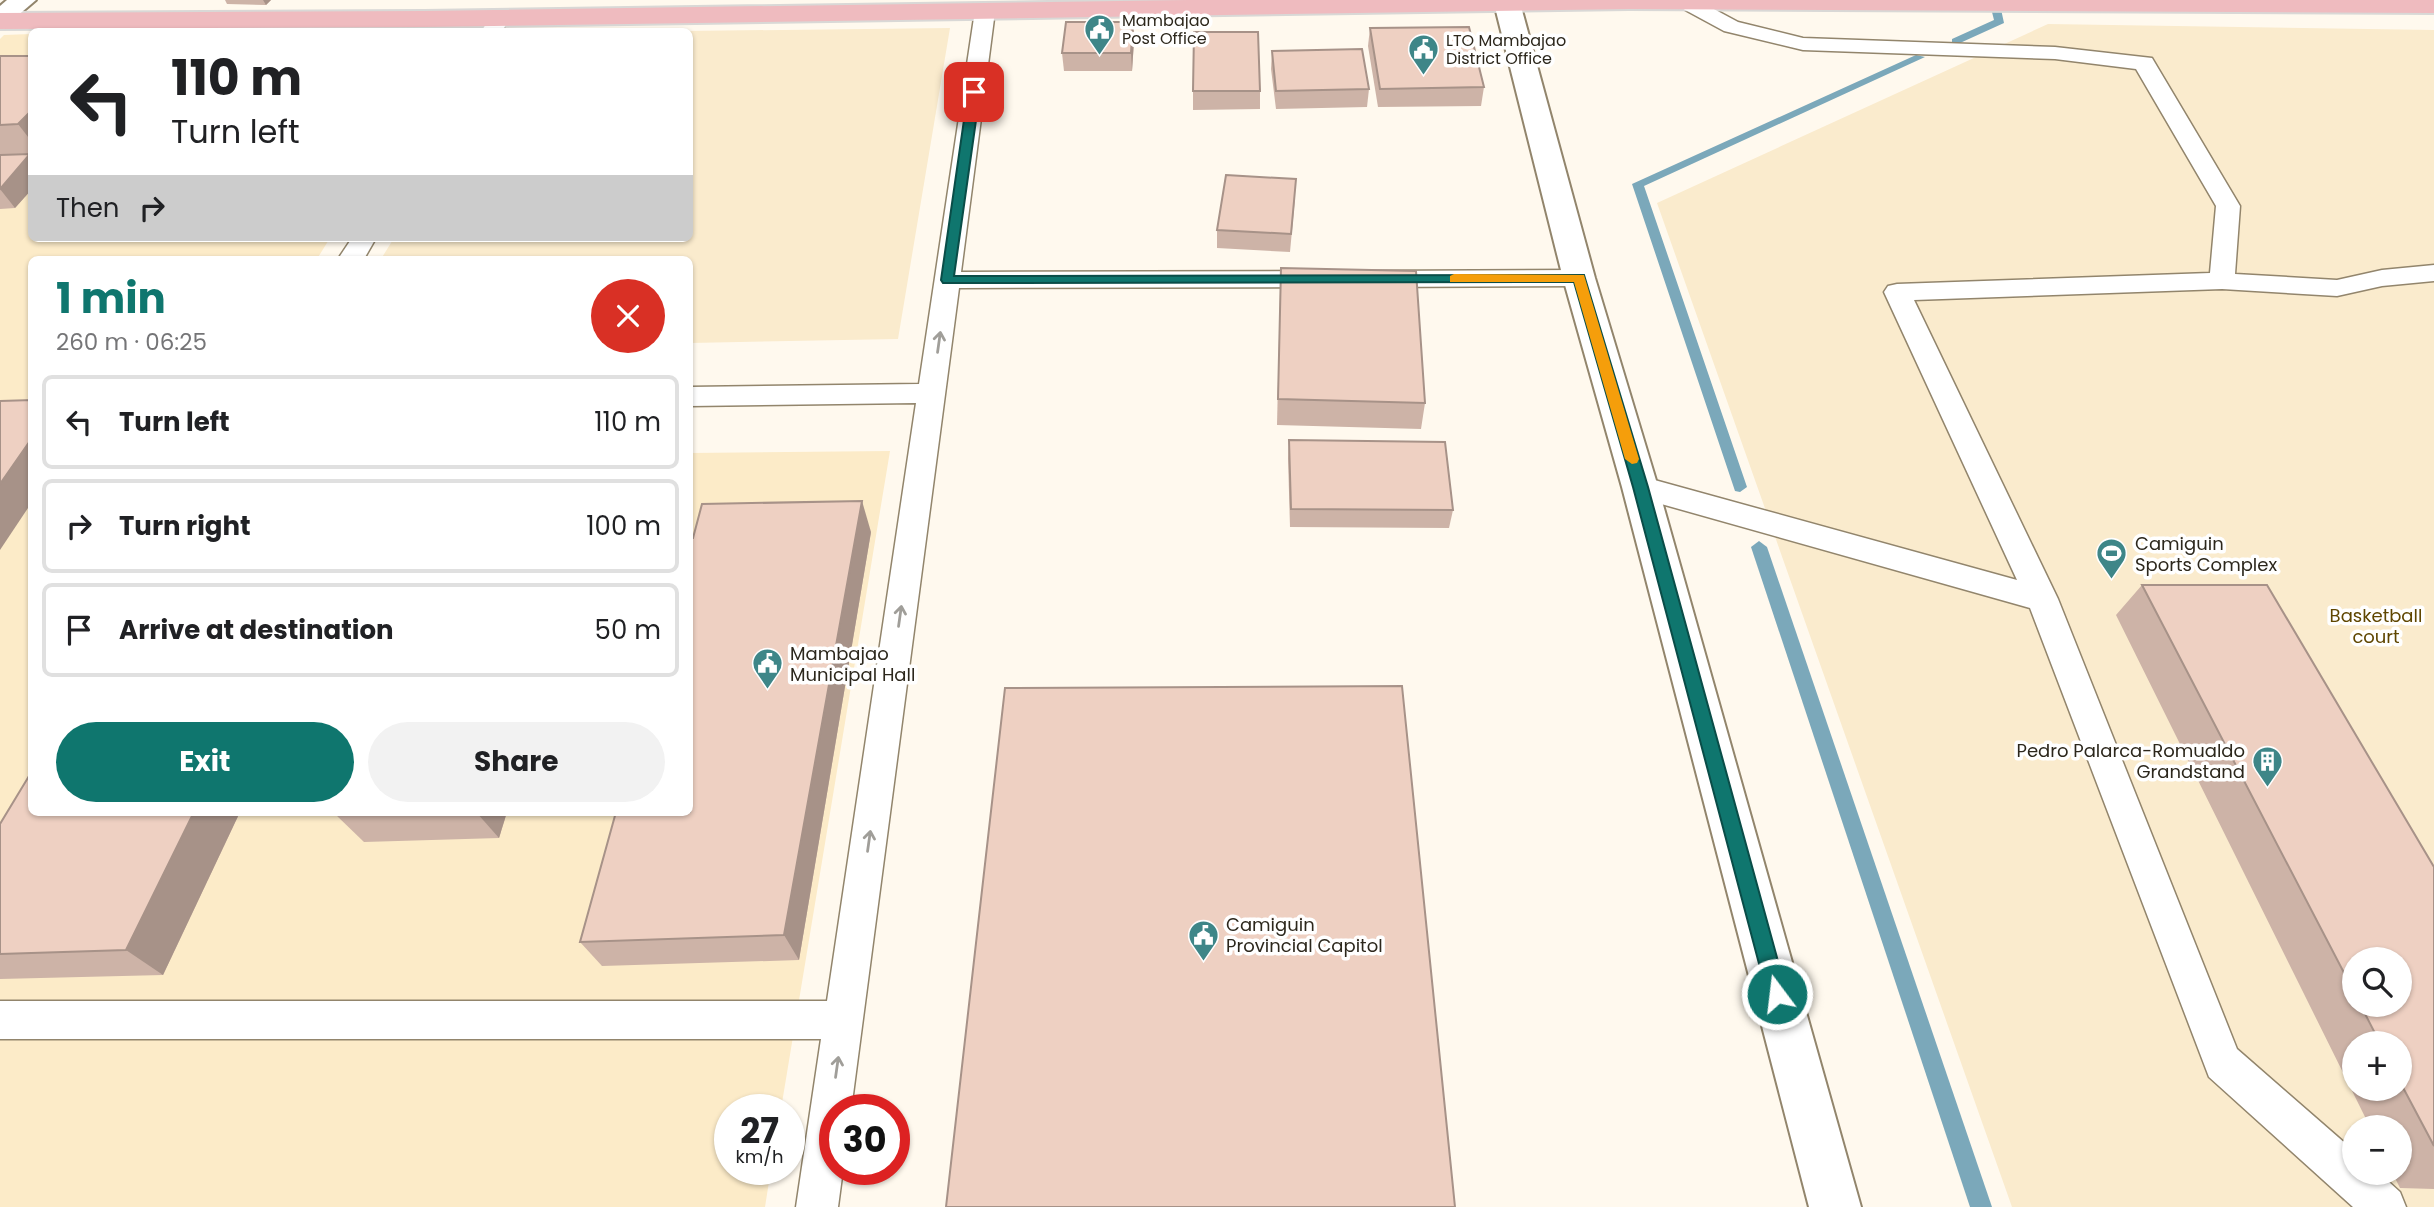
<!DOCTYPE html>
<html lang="en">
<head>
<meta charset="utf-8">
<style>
  body { margin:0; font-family:Poppins,sans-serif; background:#f2f2f2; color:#202124; height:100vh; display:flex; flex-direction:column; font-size:26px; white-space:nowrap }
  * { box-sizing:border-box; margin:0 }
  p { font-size:23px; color:#757577 }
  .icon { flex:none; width:38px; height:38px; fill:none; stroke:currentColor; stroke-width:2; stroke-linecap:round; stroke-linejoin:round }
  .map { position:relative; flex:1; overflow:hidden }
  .drawer { position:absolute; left:28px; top:256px; width:665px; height:560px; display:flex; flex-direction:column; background:#fff; border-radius:10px; box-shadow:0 2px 5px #0004 }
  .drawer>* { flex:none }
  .banner { position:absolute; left:28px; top:28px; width:665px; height:214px; border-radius:10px; box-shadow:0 2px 5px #0004; background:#fff; color:#202124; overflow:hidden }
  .buttons { position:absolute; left:2342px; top:947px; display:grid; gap:14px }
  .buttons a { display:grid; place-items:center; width:70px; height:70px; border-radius:50%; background:#fff; box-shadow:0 2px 5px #0004; font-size:35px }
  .speed { position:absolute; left:714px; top:1094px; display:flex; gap:14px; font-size:35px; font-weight:700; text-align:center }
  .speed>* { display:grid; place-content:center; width:91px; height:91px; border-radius:50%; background:#fff; box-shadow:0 2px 5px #0004; line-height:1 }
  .speed small { font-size:18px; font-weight:400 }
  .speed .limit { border:10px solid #d22; background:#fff; color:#111 }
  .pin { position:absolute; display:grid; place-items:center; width:60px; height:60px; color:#fff; margin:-30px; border-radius:14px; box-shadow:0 4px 10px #0006 }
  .me { position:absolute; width:77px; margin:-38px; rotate:345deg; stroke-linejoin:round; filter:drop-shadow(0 0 5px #0008) }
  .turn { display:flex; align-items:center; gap:24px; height:147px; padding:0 28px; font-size:32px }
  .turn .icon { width:91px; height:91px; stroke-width:2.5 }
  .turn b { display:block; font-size:49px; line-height:60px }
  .then { display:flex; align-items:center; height:66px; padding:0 28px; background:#0003; gap:14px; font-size:26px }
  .round { display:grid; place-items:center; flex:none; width:74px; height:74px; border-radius:37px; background:#f2f2f2 }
  .headline { display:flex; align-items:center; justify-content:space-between; height:119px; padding:0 28px }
  h1 { font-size:42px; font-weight:700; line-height:52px; color:#0f766e }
  .cta { display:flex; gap:14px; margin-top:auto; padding:14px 28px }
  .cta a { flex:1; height:80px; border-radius:42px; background:#0f766e; color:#fff; font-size:28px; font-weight:700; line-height:80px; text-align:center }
  .cta a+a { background:#f2f2f2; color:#202124 }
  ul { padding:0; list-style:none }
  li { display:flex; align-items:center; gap:21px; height:94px; margin:0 14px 10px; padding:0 14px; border:4px solid #e0e0e0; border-radius:10px }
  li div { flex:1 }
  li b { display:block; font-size:26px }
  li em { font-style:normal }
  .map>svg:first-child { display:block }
  .built { fill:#fcebc8 }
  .green { fill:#faebcd; fill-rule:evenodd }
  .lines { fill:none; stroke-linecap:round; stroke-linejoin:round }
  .stream { fill:#7ba8ba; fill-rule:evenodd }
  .service-casing { stroke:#92856c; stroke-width:3 }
  .minor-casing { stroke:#92856c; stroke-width:4 }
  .primary-casing { stroke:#d9d8d6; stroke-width:4 }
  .service { fill:#fff; fill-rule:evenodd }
  .minor { fill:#fff; fill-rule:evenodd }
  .primary { fill:#efbbbf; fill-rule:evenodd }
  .wall { fill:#cdb3a7; fill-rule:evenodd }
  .shaded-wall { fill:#a79288 }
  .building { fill:#eed0c2; stroke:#a79288; stroke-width:2 }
  .oneway { stroke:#a09e99 }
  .route { fill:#0f766e; stroke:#0a4d48; stroke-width:2 }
  .slow { fill:#f59e0b }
  .labels { text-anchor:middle; stroke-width:7; stroke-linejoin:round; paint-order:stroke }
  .far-poi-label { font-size:16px; fill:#2c271c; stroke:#fff; text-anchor:start }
  .poi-label { font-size:18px; fill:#2c271c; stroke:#fff; text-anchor:start }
  .park-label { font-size:18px; fill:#5f4600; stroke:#fff }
</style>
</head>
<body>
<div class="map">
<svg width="2434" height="1207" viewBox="0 0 2434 1207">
  <rect width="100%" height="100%" fill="#fff9ee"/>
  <path class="built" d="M31,34L32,238H330L317,259H32V812H690V453L890,451L781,1109L730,1110V1169H771L765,1207H0V39L4,35Z"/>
  <g class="green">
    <path d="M2048,24L2434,30V1207H2012L1657,203ZM2354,959H2399V1004H2354ZM2354,1043H2399V1088H2354ZM2354,1127H2399V1172H2354Z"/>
    <path d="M950,28L898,339L690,343V259H381L394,238H690V32L685,31Z"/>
  </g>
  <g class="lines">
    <g class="stream">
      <path d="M1989,0H1999L2004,23L1960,43H1952V39L1994,20Z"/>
      <path d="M1916,55L1925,57L1644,186L1747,487L1740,492L1735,491L1632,184Z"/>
      <path d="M1759,541L1767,547L1992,1207H1970L1751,547Z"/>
    </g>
    <defs>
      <g id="service">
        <path d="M1697,0L1738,22L1803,38L2055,47L2152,58L2240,206L2235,274L2337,280L2382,270L2434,265V281L2382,286L2337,296L2222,289L1914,300L2058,599L2237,1049L2354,1151V1172H2378L2400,1192L2406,1207H2353L2209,1077L2030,608L1640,498L1630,495L1625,487L1630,479L1640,476L2017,580L1884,292L1888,286L1897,284L2210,273L2216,206L2136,69L2055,59L1803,50L1724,31L1676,5L1673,1Z"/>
        <path d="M985,5L992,7L995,11L961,272L1324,271L1333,273L1337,279L1333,285L1324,287L959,288L851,1110H835V1169H843L838,1207H796L821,1039H0V1001H827L916,403L690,406V387L919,384L975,11L978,7Z"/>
        <path d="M499,12L506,14L509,18L502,32H481L492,14Z"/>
        <path d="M352,238H376L364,259H338Z"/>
        <path d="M1579,270L1588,272L1592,278L1588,284L1579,286L1372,287L1363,285L1359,279L1363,273L1372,271Z"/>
      </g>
      <g id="minor">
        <path d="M7,0H36L9,23L0,26V6Z"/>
        <path d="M1496,0H1518L1520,3L1595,278L1658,487L1861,1207H1809L1622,487L1563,278L1494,3Z"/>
      </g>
      <path id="primary" d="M1187,0H2434V13L1629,9L424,27L0,29V13L424,11Z"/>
    </defs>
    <use href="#service" class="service-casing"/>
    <use href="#minor" class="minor-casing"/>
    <use href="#primary" class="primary-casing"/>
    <use href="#service" class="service"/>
    <use href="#minor" class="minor"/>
    <use href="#primary" class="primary"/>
  </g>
  <g class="wall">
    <path d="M225,0H271L266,5L227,4Z"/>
    <path d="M1133,22L1134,40L1132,71H1064L1062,53Z"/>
    <path d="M1370,28L1484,87L1481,106L1378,107L1368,46Z"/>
    <path d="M1272,51L1369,89L1367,107L1276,109L1271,69Z"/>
    <path d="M0,56H32V189L15,208L0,209Z"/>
    <path d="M1193,91H1260V109L1193,110Z"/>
    <path d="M1295,198L1290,252L1217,248V230Z"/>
    <path d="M1280,294L1425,403L1421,429L1277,425Z"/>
    <path d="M1289,440L1453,510L1449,528L1290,527L1288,458Z"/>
    <path d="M871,532L799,960L602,966L580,942Z"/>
    <path d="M2142,585L2434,867V1189L2400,1188L2392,1172H2399V1127H2370L2116,615ZM2354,959L2399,1004H2354ZM2354,1043H2399V1088H2354Z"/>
    <path d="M32,812H240L163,975L0,979V824Z"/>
    <path d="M337,812H507L499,838L364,842L336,815Z"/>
  </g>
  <g class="shaded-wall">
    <path d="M263,0H271L266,5Z"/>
    <path d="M1133,22L1134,40L1132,71L1131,53Z"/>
    <path d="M32,110V142L18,124Z"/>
    <path d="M30,154L32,155V189L15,208L0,189Z"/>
    <path d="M32,438V502L0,550V484Z"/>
    <path d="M862,501L871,532L799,960L784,935Z"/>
    <path d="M194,812H240L163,975L126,950Z"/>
    <path d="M476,812H507L499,838Z"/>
  </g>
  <g class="building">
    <path d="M1066,22H1133L1131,53H1062Z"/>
    <path d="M1469,27L1484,87L1380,89L1370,28Z"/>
    <path d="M1194,32H1258L1260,91H1193Z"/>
    <path d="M1362,49L1369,89L1276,91L1272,51Z"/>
    <path d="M0,56H32V110L18,124L0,125Z"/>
    <path d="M30,154L0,189V155Z"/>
    <path d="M1226,175L1296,179L1291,234L1217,230Z"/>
    <path d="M1281,268L1416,271L1425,403L1278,399Z"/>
    <path d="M32,400V438L0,484V401Z"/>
    <path d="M1289,440L1445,442L1453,510L1291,509Z"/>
    <path d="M862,501L784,935L580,942L616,812H690V538H693L702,504Z"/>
    <path d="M2142,585H2267L2434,867V1146L2399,1080V1043H2380L2360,1004H2399V959H2354V992Z"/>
    <path d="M1402,686L1455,1207H946L1005,688Z"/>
    <path d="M32,771V812H194L126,950L0,954V824Z"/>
    <path d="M337,812H435L336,815Z"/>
  </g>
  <defs><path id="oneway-shaft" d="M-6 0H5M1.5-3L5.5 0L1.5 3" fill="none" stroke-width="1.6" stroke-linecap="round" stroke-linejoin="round" transform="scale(1.75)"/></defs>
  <g class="oneway">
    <use href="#oneway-shaft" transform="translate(939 342) rotate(-82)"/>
    <use href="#oneway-shaft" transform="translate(900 616) rotate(-82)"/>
    <use href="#oneway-shaft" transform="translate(869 841) rotate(-82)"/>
    <use href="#oneway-shaft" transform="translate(837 1067) rotate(-82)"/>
  </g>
  <path class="route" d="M974,88L980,92L954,276L1584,275L1648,487L1787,994L1784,1000L1777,1003L1770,1000L1767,994L1633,487L1574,282L943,283L941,280L968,92Z"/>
  <path class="slow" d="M1454,274L1584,275L1639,459L1637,463L1632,464L1625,459L1574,282H1450V276Z"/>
  <defs>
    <symbol id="civic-pin" viewBox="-11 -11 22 30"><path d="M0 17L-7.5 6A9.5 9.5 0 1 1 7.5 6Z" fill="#3e8688" stroke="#fff"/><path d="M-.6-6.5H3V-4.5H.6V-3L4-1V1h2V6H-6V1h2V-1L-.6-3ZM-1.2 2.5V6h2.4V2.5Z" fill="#fff"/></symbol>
    <symbol id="stadium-pin" viewBox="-11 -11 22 30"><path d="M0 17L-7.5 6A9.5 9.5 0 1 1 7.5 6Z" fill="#3e8688" stroke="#fff"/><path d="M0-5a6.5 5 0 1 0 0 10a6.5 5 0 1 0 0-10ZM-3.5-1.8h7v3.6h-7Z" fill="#fff"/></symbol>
    <symbol id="building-pin" viewBox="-11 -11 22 30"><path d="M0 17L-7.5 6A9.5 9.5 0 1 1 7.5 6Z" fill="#3e8688" stroke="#fff"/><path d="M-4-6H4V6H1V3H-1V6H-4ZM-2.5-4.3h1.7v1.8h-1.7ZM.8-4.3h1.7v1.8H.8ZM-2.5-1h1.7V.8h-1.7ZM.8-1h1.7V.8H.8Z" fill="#fff"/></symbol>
  </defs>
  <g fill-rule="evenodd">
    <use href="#civic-pin" x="1082" y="12" width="35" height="47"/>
    <use href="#civic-pin" x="1406" y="32" width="35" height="47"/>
    <use href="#stadium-pin" x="2094" y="536" width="35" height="47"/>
    <use href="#civic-pin" x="750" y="646" width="35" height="47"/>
    <use href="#building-pin" x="2250" y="744" width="35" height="47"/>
    <use href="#civic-pin" x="1186" y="918" width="35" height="47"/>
  </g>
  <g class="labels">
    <g class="far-poi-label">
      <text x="1122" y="26">Mambajao<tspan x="1122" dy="18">Post Office</tspan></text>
      <text x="1446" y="46">LTO Mambajao<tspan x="1446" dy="18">District Office</tspan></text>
    </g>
    <g class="poi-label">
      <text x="2135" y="550">Camiguin<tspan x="2135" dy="21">Sports Complex</tspan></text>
      <text x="790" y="660">Mambajao<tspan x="790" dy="21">Municipal Hall</tspan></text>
      <text x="2245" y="757" text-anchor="end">Pedro Palarca-Romualdo<tspan x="2245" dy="21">Grandstand</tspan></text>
      <text x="1226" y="931">Camiguin<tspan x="1226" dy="21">Provincial Capitol</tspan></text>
    </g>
    <g class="park-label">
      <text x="2376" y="622">Basketball<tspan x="2376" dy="21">court</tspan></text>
    </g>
  </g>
</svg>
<div class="buttons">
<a><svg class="icon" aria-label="search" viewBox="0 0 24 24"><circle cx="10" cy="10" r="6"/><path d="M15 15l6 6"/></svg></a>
<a>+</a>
<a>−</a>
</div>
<div class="speed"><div>27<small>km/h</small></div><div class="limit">30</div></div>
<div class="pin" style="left:974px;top:92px;background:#d93025"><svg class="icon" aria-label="arrive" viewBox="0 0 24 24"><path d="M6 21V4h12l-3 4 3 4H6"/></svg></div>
<svg class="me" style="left:1777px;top:994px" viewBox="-20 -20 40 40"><circle r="17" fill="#0f766e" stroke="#fff" stroke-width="3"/><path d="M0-11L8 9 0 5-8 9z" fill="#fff"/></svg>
<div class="banner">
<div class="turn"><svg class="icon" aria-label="left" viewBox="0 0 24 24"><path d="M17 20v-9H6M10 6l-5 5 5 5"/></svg><div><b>110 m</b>Turn left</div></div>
<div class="then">Then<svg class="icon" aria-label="right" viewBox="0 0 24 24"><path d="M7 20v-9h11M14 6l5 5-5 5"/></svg></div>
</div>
<section class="drawer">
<div class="headline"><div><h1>1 min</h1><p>260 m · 06:25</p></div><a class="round" style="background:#d93025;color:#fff"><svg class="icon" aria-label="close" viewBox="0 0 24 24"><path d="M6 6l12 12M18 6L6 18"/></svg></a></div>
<ul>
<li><svg class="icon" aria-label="left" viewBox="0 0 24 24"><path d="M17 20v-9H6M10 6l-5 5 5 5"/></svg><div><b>Turn left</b></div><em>110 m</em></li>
<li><svg class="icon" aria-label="right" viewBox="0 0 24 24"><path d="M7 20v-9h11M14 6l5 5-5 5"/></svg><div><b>Turn right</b></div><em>100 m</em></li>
<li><svg class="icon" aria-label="arrive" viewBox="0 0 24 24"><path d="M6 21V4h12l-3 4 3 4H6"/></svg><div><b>Arrive at destination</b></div><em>50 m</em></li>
</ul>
<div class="cta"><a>Exit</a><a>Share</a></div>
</section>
</div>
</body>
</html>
